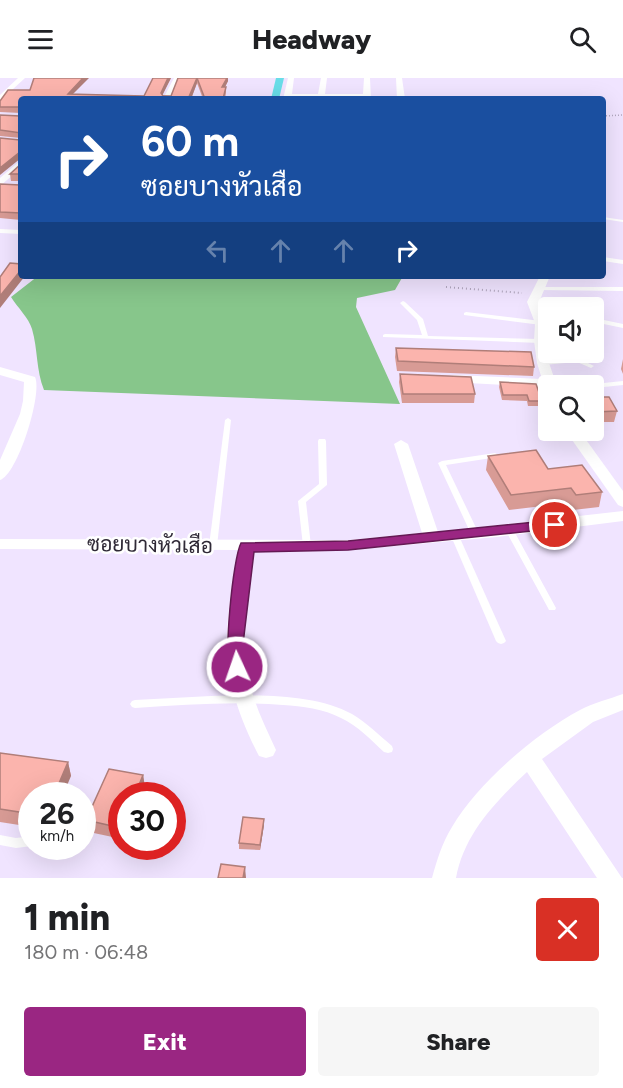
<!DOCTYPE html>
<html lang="en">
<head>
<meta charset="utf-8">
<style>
  body { margin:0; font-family:Figtree,Sarabun,sans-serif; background:#f6f6f6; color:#202124; height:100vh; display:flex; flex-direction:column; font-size:22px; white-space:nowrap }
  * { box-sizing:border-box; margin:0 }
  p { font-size:20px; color:#757577 }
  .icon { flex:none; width:33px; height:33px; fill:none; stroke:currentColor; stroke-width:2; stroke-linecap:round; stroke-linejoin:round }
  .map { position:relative; height:800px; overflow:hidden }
  .drawer { display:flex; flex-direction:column; background:#fff; flex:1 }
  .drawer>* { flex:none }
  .guide { position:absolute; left:18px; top:18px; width:588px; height:183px; border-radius:6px; box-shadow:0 6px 24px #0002; background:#1a4fa0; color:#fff; overflow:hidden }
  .buttons { position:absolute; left:538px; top:219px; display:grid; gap:12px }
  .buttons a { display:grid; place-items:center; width:66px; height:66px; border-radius:6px; background:#fff; box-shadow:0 6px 24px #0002; font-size:30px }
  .speed { position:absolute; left:18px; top:704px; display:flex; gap:12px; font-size:30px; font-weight:700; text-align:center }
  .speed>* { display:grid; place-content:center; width:78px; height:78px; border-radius:50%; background:#fff; box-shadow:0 6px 24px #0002; line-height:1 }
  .speed small { font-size:15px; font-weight:400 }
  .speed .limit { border:9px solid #d22; background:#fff; color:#111 }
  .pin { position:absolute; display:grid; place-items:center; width:51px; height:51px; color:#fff; margin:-26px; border:3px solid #fff; border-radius:50%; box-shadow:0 2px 6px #0007 }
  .me { position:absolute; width:66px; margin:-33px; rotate:357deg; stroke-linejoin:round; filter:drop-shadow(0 0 4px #0008) }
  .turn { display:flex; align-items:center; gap:21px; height:126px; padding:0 24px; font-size:27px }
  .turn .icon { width:78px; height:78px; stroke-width:2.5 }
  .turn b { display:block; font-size:42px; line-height:51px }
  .lanes { display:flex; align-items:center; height:57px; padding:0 24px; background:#0003; justify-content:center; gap:30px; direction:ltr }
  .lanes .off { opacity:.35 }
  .round { display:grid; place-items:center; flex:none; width:63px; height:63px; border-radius:6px; background:#f6f6f6 }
  .summary { display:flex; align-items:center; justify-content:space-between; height:102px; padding:0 24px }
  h1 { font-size:36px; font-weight:800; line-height:45px }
  .button { display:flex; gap:12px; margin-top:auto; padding:12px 24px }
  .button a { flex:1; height:69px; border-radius:6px; background:#9a2682; color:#fff; font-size:24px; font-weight:800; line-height:69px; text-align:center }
  .button a+a { background:#f6f6f6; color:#202124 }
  header { display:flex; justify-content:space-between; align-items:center; height:78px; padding:0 24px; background:#fff; font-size:27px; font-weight:800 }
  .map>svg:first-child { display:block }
  .forest { fill:#87c68b }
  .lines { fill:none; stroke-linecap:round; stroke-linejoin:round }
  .canal { fill:#69dde8; fill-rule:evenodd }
  .path-far1 { stroke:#b1a7be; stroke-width:1.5; stroke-dasharray:1 2; stroke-linecap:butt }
  .path { stroke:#b1a7be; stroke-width:2; stroke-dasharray:1 3; stroke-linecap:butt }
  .lane { fill:#fff; fill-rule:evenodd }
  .street { fill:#fff; fill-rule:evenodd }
  .wall { fill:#d89b95 }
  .shaded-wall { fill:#b07e79 }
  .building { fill:#fbb4ad; stroke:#b07e79; stroke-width:1.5 }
  .route { fill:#9a2682; stroke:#641954; stroke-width:1.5 }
  .labels { text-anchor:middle; stroke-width:5; stroke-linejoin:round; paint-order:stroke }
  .street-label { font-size:21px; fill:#2f2936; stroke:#fff }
</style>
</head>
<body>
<header><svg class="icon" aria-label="menu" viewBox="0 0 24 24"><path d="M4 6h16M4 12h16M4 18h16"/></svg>Headway<svg class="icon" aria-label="search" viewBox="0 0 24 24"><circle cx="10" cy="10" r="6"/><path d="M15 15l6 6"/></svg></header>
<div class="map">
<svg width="623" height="800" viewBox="0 0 623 800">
  <rect width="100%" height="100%" fill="#f0e4ff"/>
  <path class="forest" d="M38,198H403L395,212L357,220L356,229L400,326L44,312C36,292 38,272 32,251C29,240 17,229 11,219Z"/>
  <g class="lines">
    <path class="canal" d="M276,0H284L279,21H271Z"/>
    <path class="path-far1" d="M603,38L623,37"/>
    <path class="path" d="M446,209L522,215"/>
    <g class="lane">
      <path d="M603,139L623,142V144L603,141Z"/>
      <path d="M0,151L21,152V156L0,155Z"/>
      <path d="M603,179L623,182V186L603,183Z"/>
      <path d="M538,209H623V213L536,212L535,211Z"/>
      <path d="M403,223L405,224L423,241L428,258L540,261L543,263L540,265L383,259V257L385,256L422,257L417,242L400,225Z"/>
      <path d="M466,234L541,243L544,245L541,247L464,237V235Z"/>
      <path d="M594,240L623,246V250L594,244Z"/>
      <path d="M578,280L594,288L591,290L577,284L543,287L540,285L543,283Z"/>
      <path d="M623,303V307L594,310V308H591L594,306Z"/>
      <path d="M228,340L231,342L217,468L213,471L209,468L225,342Z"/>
      <path d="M319,361H325L326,363L327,407L306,424L311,468L307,471L303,468L298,423L319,406L318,363Z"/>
      <path d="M495,375L499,377L498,379L446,387L479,456L475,459L471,456L438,385L442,383Z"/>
      <path d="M510,450L514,453L556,530L555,532H549L548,530L506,453Z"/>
      <path d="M455,455L459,458L506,563L504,565L501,566L498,565L496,563L451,458Z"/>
      <path d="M211,618C254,617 314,615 352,636C367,645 379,657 392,668L393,671L392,674L388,675L384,674C371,662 358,648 341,640C324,631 302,628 283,627C234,623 184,627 135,630L132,629L130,626L132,623L135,622Z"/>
      <path d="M0,757L16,760L32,758V768L16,770L0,767Z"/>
    </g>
    <g class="street">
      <path d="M18,0H25L0,23V17Z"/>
      <path d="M174,0H180L171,21H163Z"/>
      <path d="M288,0H294L292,16H318L321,0H327L325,16H363L364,0H370L371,21H283Z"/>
      <path d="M396,0H402L405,21H397Z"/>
      <path d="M21,82V90L0,108V100Z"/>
      <path d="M540,198H550L539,224L547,245L546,263L549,285L557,308H549V311L545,309L449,304L447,301L449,298L454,297L542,301L537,285L534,263L535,245L527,224Z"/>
      <path d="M0,289L35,299C43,316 17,398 0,402V382L20,336L23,323L24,304L0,297Z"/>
      <path d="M565,352H579L623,413V429L618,427Z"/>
      <path d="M401,362L408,366L438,454L623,433V443L497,459L349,472H255C248,514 239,556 248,598C253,624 265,648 276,672L273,678L266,680L259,678C218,598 223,557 238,472L0,471V461L349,462L422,455L394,366Z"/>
      <path d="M623,616V632L593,644L542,681L622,800H597L527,694C495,724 464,756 456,800H432C437,782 442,765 452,749C478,705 535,656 580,632C593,625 609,621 623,616Z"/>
    </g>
  </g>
  <g class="wall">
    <path d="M171,0L162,17L171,18L178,0L228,3L225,9H226V15L225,21H230H203L197,5L191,21H21V35L0,34V23L73,16L144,18Z"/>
    <path d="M0,37L20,38L21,37V60L0,58Z"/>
    <path d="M21,86V103H11L10,96Z"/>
    <path d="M0,106L20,107L21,106V142L0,140Z"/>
    <path d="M396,270L534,289L533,298L397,293L395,279Z"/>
    <path d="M623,281V296L621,291Z"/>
    <path d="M400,296L475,316L474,325H402L399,304Z"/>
    <path d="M500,304L542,323L541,328H528L527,323L502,322L499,309Z"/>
    <path d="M594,319L617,333L614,344H594Z"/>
    <path d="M488,378L548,391L602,414L599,429L573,432L568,425L509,432L486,392Z"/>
    <path d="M0,675L68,684L71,698L32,717V749L0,744Z"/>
    <path d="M109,691L143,697L145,709L142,717H122V761L89,754L86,742Z"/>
    <path d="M264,741V747L260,772L239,771V765Z"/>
  </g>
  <g class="shaded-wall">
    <path d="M83,0H89L68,21V16Z"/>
    <path d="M168,0H171L161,20V15Z"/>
    <path d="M197,0V5L191,21H188Z"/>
    <path d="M227,0H228V3L222,15V9Z"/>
    <path d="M20,74L21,80L0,97V90Z"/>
    <path d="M21,192V198H25L0,230V218Z"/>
    <path d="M68,684L71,698L63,717H54Z"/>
    <path d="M143,697L145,709L142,717H135Z"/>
    <path d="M264,741V747L260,772V767Z"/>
    <path d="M245,789L246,800H243Z"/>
  </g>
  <g class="building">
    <path d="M34,0H83L68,16L144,18L153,0H168L161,15L163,18H171L178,0H197L188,21H21V32L20,29H0V23L8,12H30Z"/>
    <path d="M197,0H227L222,9H226L223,21H230H205Z"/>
    <path d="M0,37L20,38L21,37V55L0,52Z"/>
    <path d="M0,60L20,62L21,61V75L20,74L0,90Z"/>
    <path d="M21,86V101L20,96H10Z"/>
    <path d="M0,106L20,107L21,106V135L0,134Z"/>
    <path d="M10,185L21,186V192L0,218V199Z"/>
    <path d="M396,270L531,274L534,289L398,283Z"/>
    <path d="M400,296L471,299L475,316H403Z"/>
    <path d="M500,304L536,306L542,323H529L527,317H503Z"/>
    <path d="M594,319H609L617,333L594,334Z"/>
    <path d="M536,372L548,391L582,387L602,414L576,417L571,410L511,417L488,378Z"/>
    <path d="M0,675L68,684L54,717H32V736L0,731Z"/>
    <path d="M109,691L143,697L135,717H122L121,750L86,742Z"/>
    <path d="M243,739L264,741L260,767L239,765Z"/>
    <path d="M221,786L245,789L243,800H218Z"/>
  </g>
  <path class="route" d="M555,442L562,447L560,450L348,472L254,474L243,566L245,589L243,594L237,596L231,594C223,580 233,480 241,465L348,463Z"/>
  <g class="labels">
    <g class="street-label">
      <text transform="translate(150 467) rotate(1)" y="7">ซอยบางหัวเสือ</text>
    </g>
  </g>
</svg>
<div class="buttons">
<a><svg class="icon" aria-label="sound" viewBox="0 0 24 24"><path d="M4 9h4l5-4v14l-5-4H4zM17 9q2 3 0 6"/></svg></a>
<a><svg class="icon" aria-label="search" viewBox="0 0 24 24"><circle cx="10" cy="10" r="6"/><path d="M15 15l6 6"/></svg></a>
</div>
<div class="speed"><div>26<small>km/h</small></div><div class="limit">30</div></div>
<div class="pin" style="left:555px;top:447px;background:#d93025"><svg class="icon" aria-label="arrive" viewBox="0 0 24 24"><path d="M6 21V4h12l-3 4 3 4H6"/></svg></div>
<svg class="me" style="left:237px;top:589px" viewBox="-20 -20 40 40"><circle r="17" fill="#9a2682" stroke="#fff" stroke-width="3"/><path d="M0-11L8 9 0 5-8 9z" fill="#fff"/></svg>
<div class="guide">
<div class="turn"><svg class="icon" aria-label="right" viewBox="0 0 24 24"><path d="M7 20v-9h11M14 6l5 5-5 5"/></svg><div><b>60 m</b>ซอยบางหัวเสือ</div></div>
<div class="lanes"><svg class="icon off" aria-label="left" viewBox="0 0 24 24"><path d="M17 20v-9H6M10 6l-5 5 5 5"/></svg><svg class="icon off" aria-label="ahead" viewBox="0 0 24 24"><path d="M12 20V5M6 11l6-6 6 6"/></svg><svg class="icon off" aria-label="ahead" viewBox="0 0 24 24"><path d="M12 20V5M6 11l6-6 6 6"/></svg><svg class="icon" aria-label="right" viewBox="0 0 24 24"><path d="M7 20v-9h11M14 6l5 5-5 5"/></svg></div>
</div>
</div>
<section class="drawer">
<div class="summary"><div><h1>1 min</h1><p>180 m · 06:48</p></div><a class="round" style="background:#d93025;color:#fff"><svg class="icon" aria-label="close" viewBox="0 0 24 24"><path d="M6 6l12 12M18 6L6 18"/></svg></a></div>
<div class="button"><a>Exit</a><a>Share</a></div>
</section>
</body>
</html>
